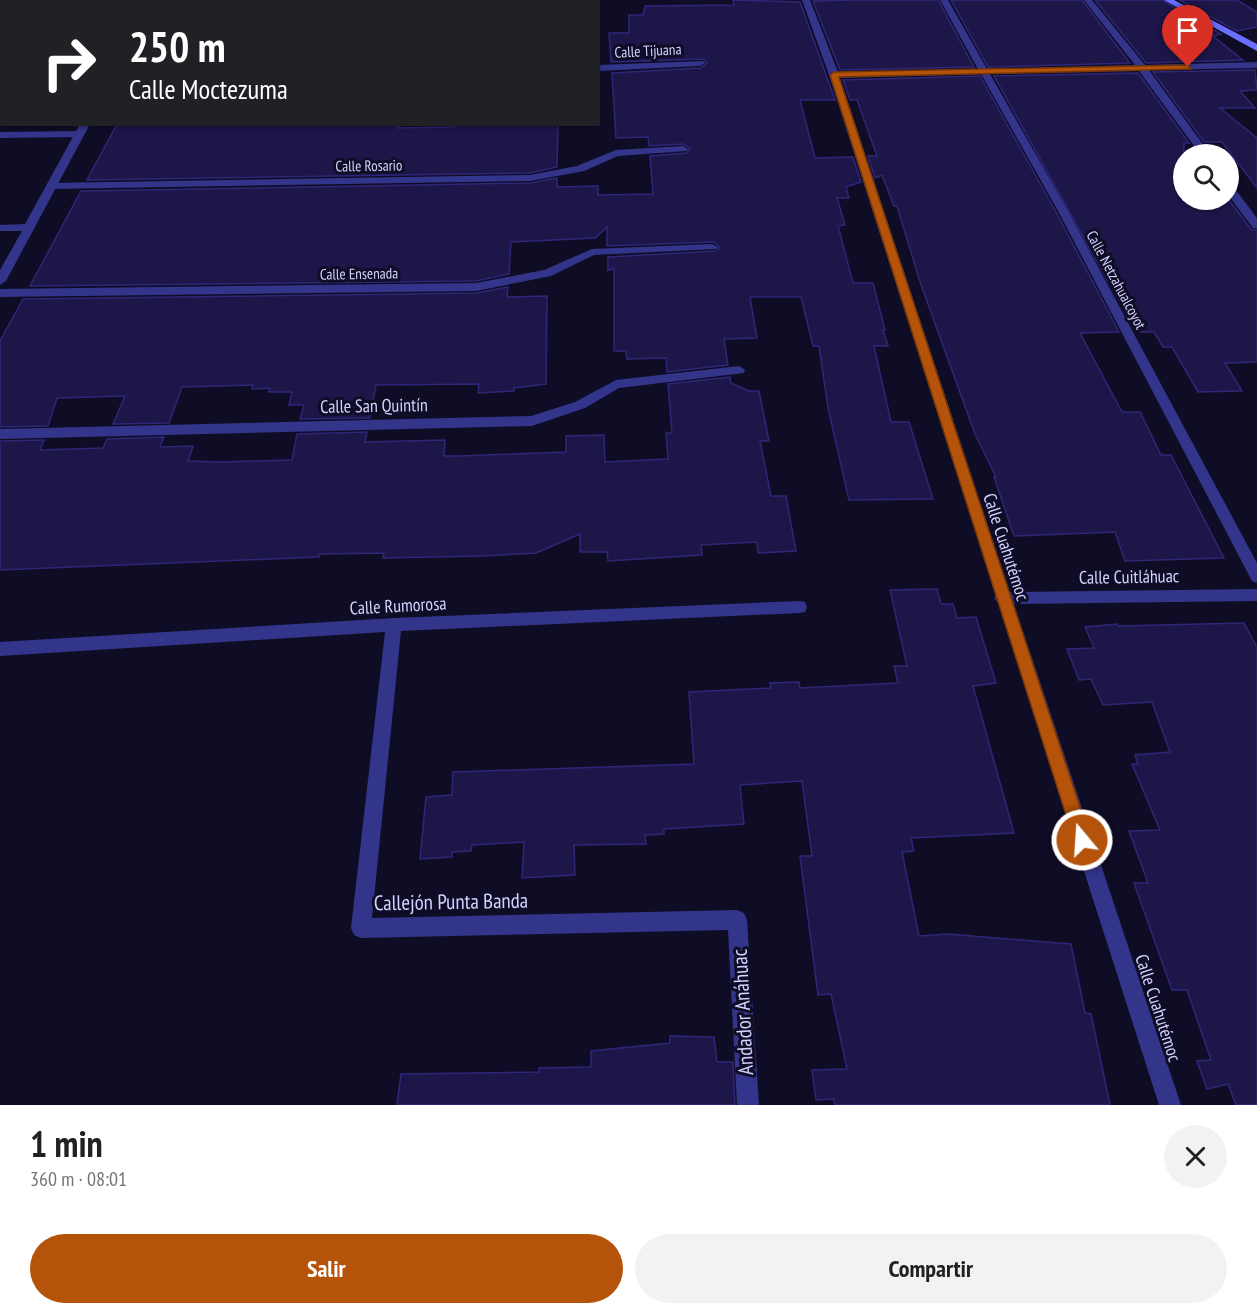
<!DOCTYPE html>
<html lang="es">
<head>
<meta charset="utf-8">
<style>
  body { margin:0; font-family:"PT Sans Narrow",sans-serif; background:#f2f2f2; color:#202124; height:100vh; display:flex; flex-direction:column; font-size:22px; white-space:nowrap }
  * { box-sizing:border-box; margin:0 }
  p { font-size:20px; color:#757577 }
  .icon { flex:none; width:33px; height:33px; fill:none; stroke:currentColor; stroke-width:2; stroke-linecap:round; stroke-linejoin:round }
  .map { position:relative; height:1105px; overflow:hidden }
  .details { display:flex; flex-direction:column; background:#fff; flex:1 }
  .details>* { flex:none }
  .banner { position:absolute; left:0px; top:0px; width:600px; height:126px; box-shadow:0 2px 4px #0004; background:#202124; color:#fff; overflow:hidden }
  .tools { position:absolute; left:1173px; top:144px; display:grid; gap:12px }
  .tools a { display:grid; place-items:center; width:66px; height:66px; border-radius:50%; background:#fff; box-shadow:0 2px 4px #0004; font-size:30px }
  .pin { position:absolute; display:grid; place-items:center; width:51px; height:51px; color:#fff; margin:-62px -26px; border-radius:50% 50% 50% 0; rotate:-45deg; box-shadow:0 0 6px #0007 }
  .pin .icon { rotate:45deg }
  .me { position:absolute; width:66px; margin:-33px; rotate:342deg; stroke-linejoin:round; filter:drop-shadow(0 0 4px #0008) }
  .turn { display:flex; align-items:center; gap:21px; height:126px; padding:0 30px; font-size:27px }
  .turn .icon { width:78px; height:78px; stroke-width:2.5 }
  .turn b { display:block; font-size:42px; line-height:51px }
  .round { display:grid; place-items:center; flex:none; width:63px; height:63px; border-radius:32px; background:#f2f2f2 }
  .overview { display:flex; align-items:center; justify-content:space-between; height:102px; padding:0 30px }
  h1 { font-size:36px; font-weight:600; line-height:45px }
  .button { display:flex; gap:12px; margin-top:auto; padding:12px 30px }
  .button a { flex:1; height:69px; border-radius:36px; background:#b45309; color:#fff; font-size:24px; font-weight:600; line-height:69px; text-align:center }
  .button a+a { background:#f2f2f2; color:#202124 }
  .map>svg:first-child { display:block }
  .building { fill:#1d1649; stroke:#302678; stroke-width:1.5 }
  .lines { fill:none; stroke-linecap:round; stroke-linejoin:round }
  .minor { fill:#32358a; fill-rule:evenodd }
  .tertiary { fill:#32358a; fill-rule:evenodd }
  .secondary { fill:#696fff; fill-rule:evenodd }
  .route { fill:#b45309; stroke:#753606; stroke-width:1.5 }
  .labels { text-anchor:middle; stroke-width:6; stroke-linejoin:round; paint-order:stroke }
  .far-street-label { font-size:15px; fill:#d4d2ff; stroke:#0f0c26 }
  .street-label { font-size:18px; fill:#d4d2ff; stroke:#0f0c26 }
  .near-street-label { font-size:21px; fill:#d4d2ff; stroke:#0f0c26 }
</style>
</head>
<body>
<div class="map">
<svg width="1257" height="1105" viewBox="0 0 1257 1105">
  <rect width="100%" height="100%" fill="#0f0c26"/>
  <g class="building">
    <path d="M733,0L800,2L835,100H800L815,158L853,157L861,182L846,187L849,198H837L845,225L838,226L853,283H873L885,330H883L888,346H874L891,422H909L933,499L849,500L828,408L819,346H813L801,297H750L757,338L724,339L728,365L667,372L666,358L627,359L626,351H614V269L608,270V257L716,251L720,247L713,242L607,246V227L595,238L511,242L509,274L476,281L30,286L81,191L530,183L557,178V187L598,186V195L653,194L650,156L687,153L690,148L683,144L649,146L648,137L616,138L612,73L700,68L707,63L703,59L611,62L609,33H629V15H643L645,6L734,5Z"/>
    <path d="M854,0H938L974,67L840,70L813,1Z"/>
    <path d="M951,0H1082L1130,63L988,67Z"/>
    <path d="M1095,0H1162L1221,34L1213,36L1243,60L1146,63Z"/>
    <path d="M1179,0H1237L1257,12V27L1237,31Z"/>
    <path d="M1255,70L1257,90L1240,91L1255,108H1220L1257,138V188L1222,142H1204L1153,72Z"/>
    <path d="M1138,73L1189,143H1184V200H1229L1251,229L1257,231V362L1225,363L1242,391L1198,392L1172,347H1163L1154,332H1136L994,76Z"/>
    <path d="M980,76L1056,212L1119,332L1080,333L1122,412H1140L1161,455H1171L1224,558L1125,561L1115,532L1014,536L994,477H996L975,434L920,282L897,206H894L882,175L875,178L868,156H877L857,100H850L843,80Z"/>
    <path d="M117,124H385L399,126L398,128L453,127L454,124H558L557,167L530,173L87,180Z"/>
    <path d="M508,287L507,297L547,296L546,384L514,388V391L478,393L479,384L376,385L370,418L300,419L304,405H289L292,392H269L270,388L252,389L253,385L182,387L169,423L113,424L125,396L57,398L48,426L0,427V341L23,299L476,293Z"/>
    <path d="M730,377L731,383L749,391H759L769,441H760L771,496H786L796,551L758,553L757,542L701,545L702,555L608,561L607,552H580V534L536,553L484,556L383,558L384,553L320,554L319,557L0,570V441L44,440L40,450L103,448L107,439L164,437L160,447L193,446L188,461L221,462L292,460L297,434L367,432L365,442L445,440L444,456H460L566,452V436L604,435L605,462L668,459L666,433H672L668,384Z"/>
    <path d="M937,589L941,604H953L957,618L976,617L996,683L973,686L1014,833L911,838L914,851L902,852L919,936L947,934L1071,944L1085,1013L1091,1014L1110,1105H835L834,1099L816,1100L812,1070L847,1069L831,994L818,995L800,856H812L802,781L740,785L744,824L664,829V834L645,835L646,844L574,845L575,875L522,878L524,842L472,845L471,851L452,852V857L420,859L426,797L452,795L453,772L694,764L689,692L771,688L770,683L799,682L800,688L898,683L894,666H907L890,590Z"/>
    <path d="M1244,623L1257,647V1105H1236L1228,1084L1207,1089L1197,1061L1211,1060L1187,990H1172L1134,883H1148L1129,831L1160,830L1132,764H1138L1135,755L1170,752L1152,702L1103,705L1091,679L1079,680L1067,649L1094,648L1085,627L1117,624L1118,626Z"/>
    <path d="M670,1036L714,1037L717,1062H733L735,1105H397L401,1074L539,1072V1068L591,1067V1051L670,1043Z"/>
  </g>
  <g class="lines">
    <g class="minor">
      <path d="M0,0H5L6,2H2L0,5Z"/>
      <path d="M569,0H594L567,2Z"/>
      <path d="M802,0H810L838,72L978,69L940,0H948L987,69L1135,65L1084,0H1092L1145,65L1257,62V68L1149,70L1210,154H1200L1139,71L990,74L1068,211L1257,563V583L1252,581L1058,211L981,74L840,78L1010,592L1257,589V601L1014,604L1181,1105H1159L998,603L994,598L996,595L829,75Z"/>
      <rect x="0" y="61" width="2" height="6"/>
      <path d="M703,61L705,63L700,66L598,71V65Z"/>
      <path d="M0,132L79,131L84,134L79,137L0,138Z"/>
      <path d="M683,146L688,149L687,151L618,156L584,171L530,181L52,189L47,186L52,183L530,175L577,166L616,150Z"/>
      <path d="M1228,184L1232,185L1257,218V229L1253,228L1228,195Z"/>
      <path d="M712,244L718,247L716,249L594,255L551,276L476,291L0,297V289L476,283L544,270L592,249Z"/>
      <path d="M739,366L745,370L744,373L619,388L585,408L532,426L0,439V429L531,416L575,402L616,380Z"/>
      <path d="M799,601L805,602L807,607L805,612L799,613L401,631L372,918L737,910L744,913L747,920L759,1105H737L728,930L361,938L354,935L351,928L385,632L0,656V642L394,618Z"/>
    </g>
    <g class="tertiary">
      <path d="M148,0H156L147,2Z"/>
      <path d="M80,124H90L6,281L0,285V270L22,231H0V225L25,224Z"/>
    </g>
    <path class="secondary" d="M1164,0H1174L1257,44V51Z"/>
  </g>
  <path class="route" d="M1188,65L1191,69L839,77L1091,840L1088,846L1082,849L1076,846L1074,840L830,75L834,72Z"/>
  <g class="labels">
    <g class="far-street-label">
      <text transform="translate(648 51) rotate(-3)" y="5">Calle Tijuana</text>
      <text transform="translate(369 166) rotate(-1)" y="5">Calle Rosario</text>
      <text transform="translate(359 274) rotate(-1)" y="5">Calle Ensenada</text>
      <text transform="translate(1116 280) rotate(62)" y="5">Calle Netzahualcoyot</text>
    </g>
    <g class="street-label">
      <text transform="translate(374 406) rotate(-1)" y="6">Calle San Quintín</text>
      <text transform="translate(1006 547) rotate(72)" y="6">Calle Cuahutémoc</text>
      <text transform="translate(1129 577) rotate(-1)" y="6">Calle Cuitláhuac</text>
      <text transform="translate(398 606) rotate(-3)" y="6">Calle Rumorosa</text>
      <text transform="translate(1158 1008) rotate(72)" y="6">Calle Cuahutémoc</text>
    </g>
    <g class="near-street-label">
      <text transform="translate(451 902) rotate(-1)" y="7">Callejón Punta Banda</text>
      <text transform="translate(743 1012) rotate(-93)" y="7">Andador Anáhuac</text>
    </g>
  </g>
</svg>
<div class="tools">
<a><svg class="icon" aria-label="search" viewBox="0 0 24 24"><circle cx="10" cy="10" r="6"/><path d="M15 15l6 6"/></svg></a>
</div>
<div class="pin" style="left:1188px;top:67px;background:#d93025"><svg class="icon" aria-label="arrive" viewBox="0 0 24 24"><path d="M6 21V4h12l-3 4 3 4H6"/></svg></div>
<svg class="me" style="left:1082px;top:840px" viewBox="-20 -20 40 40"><circle r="17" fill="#b45309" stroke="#fff" stroke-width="3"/><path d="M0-11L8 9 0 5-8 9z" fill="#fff"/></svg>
<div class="banner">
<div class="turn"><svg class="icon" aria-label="right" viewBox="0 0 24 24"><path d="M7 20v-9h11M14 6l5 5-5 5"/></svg><div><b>250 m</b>Calle Moctezuma</div></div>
</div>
</div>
<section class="details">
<div class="overview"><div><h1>1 min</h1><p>360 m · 08:01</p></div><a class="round"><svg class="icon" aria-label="close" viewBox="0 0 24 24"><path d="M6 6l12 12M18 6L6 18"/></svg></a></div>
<div class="button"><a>Salir</a><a>Compartir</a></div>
</section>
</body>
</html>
